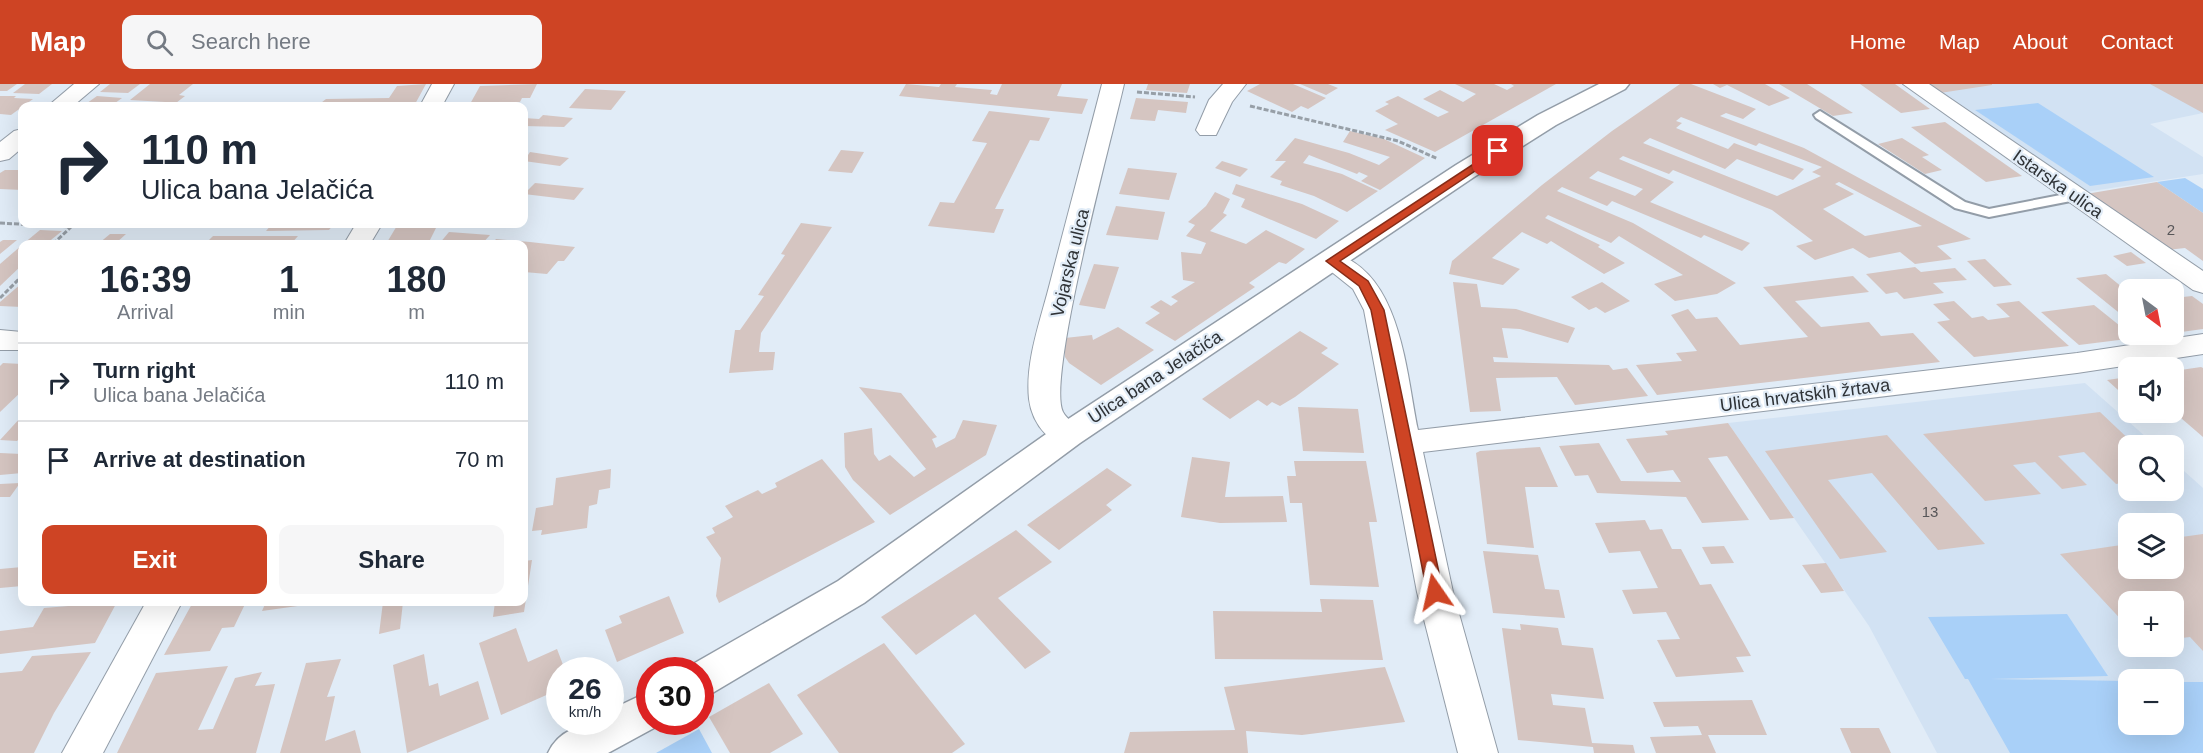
<!DOCTYPE html>
<html lang="en">
<head>
<meta charset="utf-8">
<style>
  body { margin:0; font-family:Helvetica,sans-serif; background:#f6f6f7; color:#1f2937; height:100vh; display:flex; flex-direction:column; font-size:22px; white-space:nowrap }
  * { box-sizing:border-box; margin:0 }
  p { font-size:20px; color:#747a83 }
  .icon { flex:none; width:33px; height:33px; fill:none; stroke:currentColor; stroke-width:2; stroke-linecap:round; stroke-linejoin:round }
  .map { position:relative; flex:1; overflow:hidden }
  .side { position:absolute; left:18px; top:156px; width:510px; height:366px; display:flex; flex-direction:column; background:#fff; border-radius:12px; box-shadow:0 6px 24px #0002 }
  .side>* { flex:none }
  .top-card { position:absolute; left:18px; top:18px; width:510px; height:126px; border-radius:12px; box-shadow:0 6px 24px #0002; background:#fff; color:#1f2937; overflow:hidden }
  .needle { width:39px; rotate:148deg }
  .controls { position:absolute; left:2118px; top:195px; display:grid; gap:12px }
  .controls a { display:grid; place-items:center; width:66px; height:66px; border-radius:12px; background:#fff; box-shadow:0 6px 24px #0002; font-size:30px }
  .speed { position:absolute; left:546px; top:573px; display:flex; gap:12px; font-size:30px; font-weight:700; text-align:center }
  .speed>* { display:grid; place-content:center; width:78px; height:78px; border-radius:50%; background:#fff; box-shadow:0 6px 24px #0002; line-height:1 }
  .speed small { font-size:15px; font-weight:400 }
  .speed .limit { border:9px solid #d22; background:#fff; color:#111 }
  .pin { position:absolute; display:grid; place-items:center; width:51px; height:51px; color:#fff; margin:-26px; border-radius:12px; box-shadow:0 3px 9px #0006 }
  .me { position:absolute; width:66px; margin:-33px; rotate:349deg; stroke-linejoin:round; filter:drop-shadow(0 0 4px #0008) }
  .turn { display:flex; align-items:center; gap:21px; height:126px; padding:0 24px; font-size:27px }
  .turn .icon { width:78px; height:78px; stroke-width:2.5 }
  .turn b { display:block; font-size:42px; line-height:51px }
  .eta { display:flex; justify-content:space-evenly; align-items:center; height:102px; text-align:center }
  .eta b { font-size:36px; font-weight:800; line-height:42px }
  .action { display:flex; gap:12px; margin-top:auto; padding:12px 24px }
  .action a { flex:1; height:69px; border-radius:12px; background:#ce4424; color:#fff; font-size:24px; font-weight:800; line-height:69px; text-align:center }
  .action a+a { background:#f6f6f7; color:#1f2937 }
  ul { padding:0; list-style:none }
  li { display:flex; align-items:center; gap:18px; height:78px; padding:0 24px; border-top:2px solid #e0e1e3 }
  li div { flex:1 }
  li b { display:block; font-size:22px }
  li em { font-style:normal }
  header { display:flex; align-items:center; gap:36px; box-sizing:border-box; height:84px; padding:0 30px; background:#ce4424; color:#fff }
  header strong { font-size:28px }
  nav { display:flex; gap:33px; margin-inline-start:auto; font-size:21px }
  .search { width:420px; height:54px; background:#f6f6f7; display:flex; align-items:center; gap:15px; box-sizing:border-box; padding:0 21px; border-radius:12px; color:#747a83; font-size:22px }
  .map>svg:first-child { display:block }
  .built { fill:#d2e2f3; fill-rule:evenodd }
  .green { fill:#a9d0f8 }
  .building { fill:#d5c5c1; fill-rule:evenodd }
  .lines { fill:none; stroke-linecap:round; stroke-linejoin:round }
  .lane-casing { stroke:#939da8; stroke-width:4 }
  .street-casing { stroke:#939da8; stroke-width:2 }
  .secondary-casing { stroke:#939da8; stroke-width:3 }
  .path { stroke:#979fa7; stroke-width:3; stroke-dasharray:5 2; stroke-linecap:butt }
  .lane { fill:#fff; fill-rule:evenodd }
  .street { fill:#fff; fill-rule:evenodd }
  .secondary { fill:#fff; fill-rule:evenodd }
  .route { fill:#ce4424; stroke:#862c17; stroke-width:1.5 }
  .labels { text-anchor:middle; stroke-width:4.5; stroke-linejoin:round; paint-order:stroke }
  .number-label { font-size:15px; fill:#585759 }
  .street-label { font-size:18px; fill:#2e3236; stroke:#e1ecf7 }
</style>
</head>
<body>
<header>
<strong>Map</strong>
<div class="search"><svg class="icon" aria-label="search" viewBox="0 0 24 24"><circle cx="10" cy="10" r="6"/><path d="M15 15l6 6"/></svg>Search here</div>
<nav><a>Home</a><a>Map</a><a>About</a><a>Contact</a></nav>
</header>
<div class="map">
<svg width="2203" height="669" viewBox="0 0 2203 669">
  <rect width="100%" height="100%" fill="#e1ecf7"/>
  <g class="built">
    <path d="M1927,0H2203V29L2150,40L2203,73V90L2079,109Z"/>
    <path d="M2085,299L2155,361L2128,362V406H2174V378L2203,404V669H1937L1869,542L1728,339ZM2128,440H2174V484H2128ZM2128,518H2174V562H2128ZM2128,596H2174V640H2128Z"/>
  </g>
  <g class="green">
    <path d="M2038,19L2154,93L2090,102L1975,26Z"/>
    <path d="M2185,94L2203,105V129L2157,98Z"/>
    <path d="M2067,530L2108,592L1990,595L2128,597V640H2174V598H2203V669H2010L1968,595H1965L1928,533Z"/>
    <path d="M699,645L712,669H656Z"/>
  </g>
  <g class="building">
    <path d="M0,0H17L7,7H0Z"/>
    <path d="M25,0H52L39,10L13,9Z"/>
    <path d="M110,0H140L128,9L100,8Z"/>
    <path d="M150,0H193L179,11L185,12L172,22H159L165,18L130,16Z"/>
    <path d="M426,0L414,22H317L326,15L389,14L397,2Z"/>
    <path d="M537,0L530,14H522L520,18L470,20L480,2Z"/>
    <path d="M906,0L939,3L941,0H957L955,3L992,6L990,10L997,11L1002,0H1062L1057,12L1088,15L1082,30L899,12Z"/>
    <path d="M1148,0H1190L1187,9L1146,6Z"/>
    <path d="M1260,0H1293L1326,14L1308,25L1301,22L1292,28L1247,7Z"/>
    <path d="M1300,0H1328L1338,4L1326,11Z"/>
    <path d="M1455,0H1494L1507,6L1514,2L1511,0H1556L1435,68L1385,46L1398,40L1375,27L1389,20L1385,18L1398,12L1438,33L1449,28L1423,15L1440,6L1463,18L1476,10Z"/>
    <path d="M1680,0H1691L1756,25L1743,35L1726,29L1720,32L1804,64L1971,155L1937,162L1952,175L1915,180L1900,168L1869,174L1853,164L1815,176L1796,162L1813,157L1772,126L1673,86L1669,90L1623,72L1619,75L1674,98L1650,118L1750,159L1742,167L1704,151L1701,154L1612,117L1607,122L1562,103L1557,107L1633,139L1736,199L1717,210L1675,217L1654,200L1683,191L1619,152L1611,159L1548,131L1545,134L1600,161L1598,163L1625,179L1604,190L1551,157L1547,160L1522,148L1492,174L1520,185L1503,201L1449,190L1452,177L1542,101L1612,47ZM1681,33L1756,62L1759,59L1822,83L1812,88L1821,92L1777,112L1643,59L1650,54L1725,85L1737,75L1793,96L1804,85L1734,59L1728,65L1676,44L1682,39L1676,37ZM1598,87L1643,105L1635,112L1589,94ZM1839,98L1922,142L1865,152L1823,125L1854,110L1835,100Z"/>
    <path d="M1713,0H1765L1790,14L1769,22L1727,1L1720,4Z"/>
    <path d="M1779,0H1807L1853,29L1833,32Z"/>
    <path d="M1860,0H1895L1930,25L1901,29Z"/>
    <path d="M1927,0H1992V1L1940,9Z"/>
    <path d="M2150,0H2203V29Z"/>
    <path d="M585,5L626,7L611,26L569,24Z"/>
    <path d="M0,12H16L14,14L33,15L11,31L0,30Z"/>
    <path d="M97,12L122,14L111,22H83Z"/>
    <path d="M1136,14L1188,18L1186,29L1158,26L1155,37L1130,35Z"/>
    <path d="M989,27L1050,34L1039,57L1030,56L995,125H1004L994,149L928,142L940,118L954,119L987,59L972,57Z"/>
    <path d="M543,31L573,34L564,43L524,42V34L539,35Z"/>
    <path d="M1945,38L2022,92L1986,98L1911,43Z"/>
    <path d="M1350,47L1384,55L1425,74L1380,106L1361,97L1368,92L1359,88L1357,90L1309,71L1303,79L1342,90L1378,107L1347,128L1314,112L1280,101L1282,97L1270,93L1286,77H1275L1295,54L1349,69L1379,81L1390,73L1343,58Z"/>
    <path d="M1902,54L1929,71L1922,73L1942,86L1925,90L1878,60Z"/>
    <path d="M841,66L864,68L852,89L828,87Z"/>
    <path d="M530,68L569,74L560,82L524,77Z"/>
    <path d="M1222,77L1248,85L1240,93L1215,84Z"/>
    <path d="M1128,84L1177,89L1169,116L1119,110Z"/>
    <path d="M5,86H22V106L0,105V89Z"/>
    <path d="M2157,98L2203,129V177L2185,164L2167,166L2086,110Z"/>
    <path d="M535,99L584,104L574,116L524,110Z"/>
    <path d="M1236,100L1302,120L1339,137L1316,155L1241,123L1245,115L1232,110Z"/>
    <path d="M1215,108L1230,115L1223,129L1227,131L1210,147L1246,160L1266,146L1305,165L1286,180L1279,178L1249,199L1255,203L1175,257L1145,239L1160,229L1150,223L1161,216L1171,222L1178,217L1171,213L1195,198L1183,196L1181,168L1201,170L1206,159L1186,152L1195,141L1188,138L1206,122Z"/>
    <path d="M1116,122L1165,128L1158,156L1106,151Z"/>
    <path d="M801,139L832,143L761,249L759,268H775L773,286L729,289L735,246H740L764,212L758,211L785,171L781,170Z"/>
    <path d="M272,140H334L329,146L266,147Z"/>
    <path d="M398,140H433L430,144H436L428,160H386Z"/>
    <path d="M40,146L62,147L46,160H23Z"/>
    <path d="M449,148L490,151L482,160H439Z"/>
    <path d="M110,150H126L115,160H98Z"/>
    <path d="M213,152H298L291,160H205Z"/>
    <path d="M496,155L530,158L575,163L564,177H558L547,190L524,188V160H492Z"/>
    <path d="M3,156H17L0,170V158Z"/>
    <path d="M22,161V181L0,202V180Z"/>
    <path d="M2131,168L2146,179L2127,182L2113,172Z"/>
    <path d="M1985,175L2012,201L1994,203L1967,177Z"/>
    <path d="M1094,180L1119,183L1105,225L1079,221Z"/>
    <path d="M1915,183L1921,188L1955,184L1967,196L1933,199L1944,209L1904,215L1897,208L1886,210L1866,190Z"/>
    <path d="M2106,190L2128,208V236L2076,194Z"/>
    <path d="M1853,192L1869,208L1795,217L1821,243L1869,238L1881,252L1913,249L1940,278L1657,311L1636,281L1682,277L1676,269L1697,267L1671,231L1688,225L1696,235L1717,233L1740,261L1808,253L1763,203Z"/>
    <path d="M1453,198L1477,200L1481,223L1516,225L1575,244L1568,259L1520,245L1502,244L1508,274L1493,273L1494,278L1609,281L1613,286L1627,284L1648,312L1575,321L1557,293L1496,294L1501,327L1470,328Z"/>
    <path d="M1602,198L1630,217L1605,229L1596,223L1589,226L1571,213Z"/>
    <path d="M22,199V223L0,222V218Z"/>
    <path d="M2192,212L2203,220V245L2174,249V214Z"/>
    <path d="M1954,217L1972,234L1983,232L1988,236L2010,233L1996,220L2019,217L2069,262L1974,273L1937,238L1950,236L1933,220Z"/>
    <path d="M2094,221L2135,254L2079,261L2041,228Z"/>
    <path d="M1118,243L1154,266L1101,301L1069,279L1065,273V254L1092,251L1093,256Z"/>
    <path d="M1300,247L1328,264L1321,269L1339,280L1295,313L1280,322L1272,318L1267,322L1258,316L1230,335L1202,315Z"/>
    <path d="M3,279L22,280V307L0,328V282Z"/>
    <path d="M2201,283L2203,284V353L2174,328V287Z"/>
    <path d="M2128,293V315L2107,296Z"/>
    <path d="M859,303L901,309L937,353L932,355L936,364L955,354L963,336L997,341L986,371L890,431L853,396L845,383L844,349L872,344L874,370L879,377L890,371L914,393L926,385Z"/>
    <path d="M1298,323L1358,325L1364,369L1303,367Z"/>
    <path d="M2100,328L2136,362H2128V398L2116,400L2084,368L2058,372L2087,401L2062,405L2035,378L2013,381L2041,410L1985,417L1923,350Z"/>
    <path d="M22,332V352L17,357L0,356Z"/>
    <path d="M1728,339L1794,434L1770,436L1727,372L1708,374L1749,436L1702,439L1686,413L1597,409L1588,391L1575,392L1559,362L1599,359L1621,397L1681,398L1673,386L1647,389L1626,355L1668,351L1665,347Z"/>
    <path d="M1887,351L1985,460L1938,466L1872,389L1828,396L1887,468L1840,475L1765,367Z"/>
    <path d="M1540,363L1558,403H1525L1534,464L1487,460L1476,369L1480,367Z"/>
    <path d="M0,369L22,370V389L0,391Z"/>
    <path d="M1192,373L1230,378L1225,413L1283,412L1287,438L1220,439L1181,433Z"/>
    <path d="M822,375L875,438L719,519L716,512L721,474L706,453L715,449L712,444L733,433L725,422L758,406L762,410L777,403L775,399Z"/>
    <path d="M1294,377H1366L1377,438H1369L1379,503L1310,501L1302,419H1290L1287,392H1296Z"/>
    <path d="M1107,384L1132,401L1106,421L1112,426L1059,466L1027,441Z"/>
    <path d="M611,385L610,404L599,406L597,420L589,422L587,444L541,451L542,446L532,447L536,424L553,421L556,394Z"/>
    <path d="M20,399L10,413H0V400Z"/>
    <path d="M1645,436L1650,446L1662,445L1672,465H1681L1700,501L1711,500L1751,572L1736,573L1744,588L1676,593L1657,556L1680,555L1666,528L1633,530L1622,506L1658,504L1640,467L1609,469L1595,439Z"/>
    <path d="M1016,446L1052,478L998,514L1051,568L1025,585L975,530L916,571L881,533Z"/>
    <path d="M2203,450V567L2190,553L2174,555V518H2128V543L2060,470L2128,460V484H2174V454Z"/>
    <path d="M1724,462L1734,479L1711,480L1702,463Z"/>
    <path d="M1483,467L1538,471L1545,505L1559,506L1565,534L1493,529Z"/>
    <path d="M532,476L524,528L493,533L495,518H524V477Z"/>
    <path d="M1826,479L1844,507L1821,509L1802,481Z"/>
    <path d="M22,483V502L0,504V485Z"/>
    <path d="M669,512L684,549L617,578L605,546L622,539L619,532Z"/>
    <path d="M1320,515L1373,516L1383,576L1215,575L1213,527L1322,528Z"/>
    <path d="M117,518L95,559L0,570V547L33,543L44,524Z"/>
    <path d="M193,518H246L234,543L222,544L210,567L164,571Z"/>
    <path d="M266,518H319V519L262,527Z"/>
    <path d="M383,518H403L400,545L379,550Z"/>
    <path d="M1520,540L1558,544L1562,561L1593,564L1604,615L1551,610L1553,621L1585,624L1592,659L1633,661L1635,669H1594L1593,663L1518,656L1502,544L1521,546Z"/>
    <path d="M516,544L528,578L557,565L565,586H560V605L501,631L479,559Z"/>
    <path d="M884,559L965,660L952,669H839L797,611Z"/>
    <path d="M91,568L54,629L34,669H0V589L22,587L32,572Z"/>
    <path d="M424,570L429,602L438,599L440,612L478,597L489,635L407,669L393,581Z"/>
    <path d="M341,575L327,613L335,612L325,657L355,646L361,669H280L306,579Z"/>
    <path d="M228,582L198,646L213,645L235,594L262,588L255,602L275,600L256,669H117L156,589Z"/>
    <path d="M1385,583L1405,638L1302,651L1246,647L1248,669H1124L1130,648L1235,646L1224,603Z"/>
    <path d="M769,599L803,650L770,669H730L709,633Z"/>
    <path d="M1752,616L1767,651H1708L1716,669H1656L1650,653L1702,651L1698,642L1664,643L1653,618Z"/>
    <path d="M1840,644H1879L1891,669H1851Z"/>
  </g>
  <g class="lines">
    <defs>
      <path id="lane" d="M1820,27L1965,118L1989,125L2076,108L2083,112L2076,116L1989,133L1955,124L1816,34L1814,31Z"/>
      <g id="street">
        <path d="M74,0H99L73,22H48Z"/>
        <path d="M432,0H454L442,22H420Z"/>
        <path d="M1102,0H1124C1113,50 1046,295 1063,328C1067,336 1079,342 1084,351L1079,359C1052,367 1032,340 1029,315C1025,277 1041,235 1050,199C1067,133 1085,66 1102,0Z"/>
        <path d="M1223,0H1246L1232,18L1216,51H1200L1196,46L1209,16Z"/>
        <path d="M1903,0H1929L2203,187V209L2193,206Z"/>
        <path d="M22,45V64L9,75L0,77V58L14,47Z"/>
        <path d="M356,140H382L370,160H344Z"/>
        <path d="M1332,169C1401,186 1406,288 1418,346L2077,269L2203,250V270L2077,289L1423,368L1453,508L1498,669H1458L1417,508L1364,226L1353,205L1318,177L1322,171Z"/>
        <path d="M0,246L22,248V266H0Z"/>
        <path d="M146,518H182L103,669H62Z"/>
      </g>
      <g id="secondary">
        <path d="M1599,0H1629L1625,5L1556,41L1474,93L1080,359L864,519L714,608L700,613V586H684L686,584L838,497L1056,343L1456,81L1538,31Z"/>
        <path d="M650,607V638H665L608,669H548C559,645 585,638 610,638V626Z"/>
      </g>
    </defs>
    <use href="#lane" class="lane-casing"/>
    <use href="#street" class="street-casing"/>
    <use href="#secondary" class="secondary-casing"/>
    <g class="path">
      <path d="M1137,8L1195,13"/>
      <path d="M1250,22L1398,57L1438,75"/>
      <path d="M0,139L71,143L53,160"/>
      <path d="M0,214L22,192"/>
    </g>
    <use href="#lane" class="lane"/>
    <use href="#street" class="street"/>
    <use href="#secondary" class="secondary"/>
  </g>
  <path class="route" d="M1498,64L1503,67L1502,69L1340,177L1368,197L1384,226L1443,508L1435,514L1427,508L1371,226L1359,202L1326,177Z"/>
  <g class="labels">
    <g class="number-label">
      <text x="2171" y="151">2</text>
      <text x="1930" y="433">13</text>
    </g>
    <g class="street-label">
      <text transform="translate(2058 100) rotate(35)" y="6">Istarska ulica</text>
      <text transform="translate(1070 179) rotate(-76)" y="6">Vojarska ulica</text>
      <text transform="translate(1155 293) rotate(-33)" y="6">Ulica bana Jelačića</text>
      <text transform="translate(1805 311) rotate(-7)" y="6">Ulica hrvatskih žrtava</text>
    </g>
  </g>
</svg>
<div class="controls">
<a><svg class="needle" viewBox="-14 -14 28 28"><path d="M0-13l5 13h-10z" fill="#e53935"/><path d="M0 13l5-13h-10z" fill="#747a83"/></svg></a>
<a><svg class="icon" aria-label="sound" viewBox="0 0 24 24"><path d="M4 9h4l5-4v14l-5-4H4zM17 9q2 3 0 6"/></svg></a>
<a><svg class="icon" aria-label="search" viewBox="0 0 24 24"><circle cx="10" cy="10" r="6"/><path d="M15 15l6 6"/></svg></a>
<a><svg class="icon" aria-label="layers" viewBox="0 0 24 24"><path d="M12 4l9 5-9 5-9-5zM3 14l9 5 9-5"/></svg></a>
<a>+</a>
<a>−</a>
</div>
<div class="speed"><div>26<small>km/h</small></div><div class="limit">30</div></div>
<div class="pin" style="left:1498px;top:67px;background:#d93025"><svg class="icon" aria-label="arrive" viewBox="0 0 24 24"><path d="M6 21V4h12l-3 4 3 4H6"/></svg></div>
<svg class="me" style="left:1435px;top:508px" viewBox="-20 -20 40 40"><path d="M0-17L14 15 0 8-14 15z" fill="#ce4424" stroke="#fff" stroke-width="4"/></svg>
<div class="top-card">
<div class="turn"><svg class="icon" aria-label="right" viewBox="0 0 24 24"><path d="M7 20v-9h11M14 6l5 5-5 5"/></svg><div><b>110 m</b>Ulica bana Jelačića</div></div>
</div>
<section class="side">
<div class="eta">
<div><b>16:39</b><p>Arrival</p></div>
<div><b>1</b><p>min</p></div>
<div><b>180</b><p>m</p></div>
</div>
<ul>
<li><svg class="icon" aria-label="right" viewBox="0 0 24 24"><path d="M7 20v-9h11M14 6l5 5-5 5"/></svg><div><b>Turn right</b><p>Ulica bana Jelačića</p></div><em>110 m</em></li>
<li><svg class="icon" aria-label="arrive" viewBox="0 0 24 24"><path d="M6 21V4h12l-3 4 3 4H6"/></svg><div><b>Arrive at destination</b></div><em>70 m</em></li>
</ul>
<div class="action"><a>Exit</a><a>Share</a></div>
</section>
</div>
</body>
</html>
